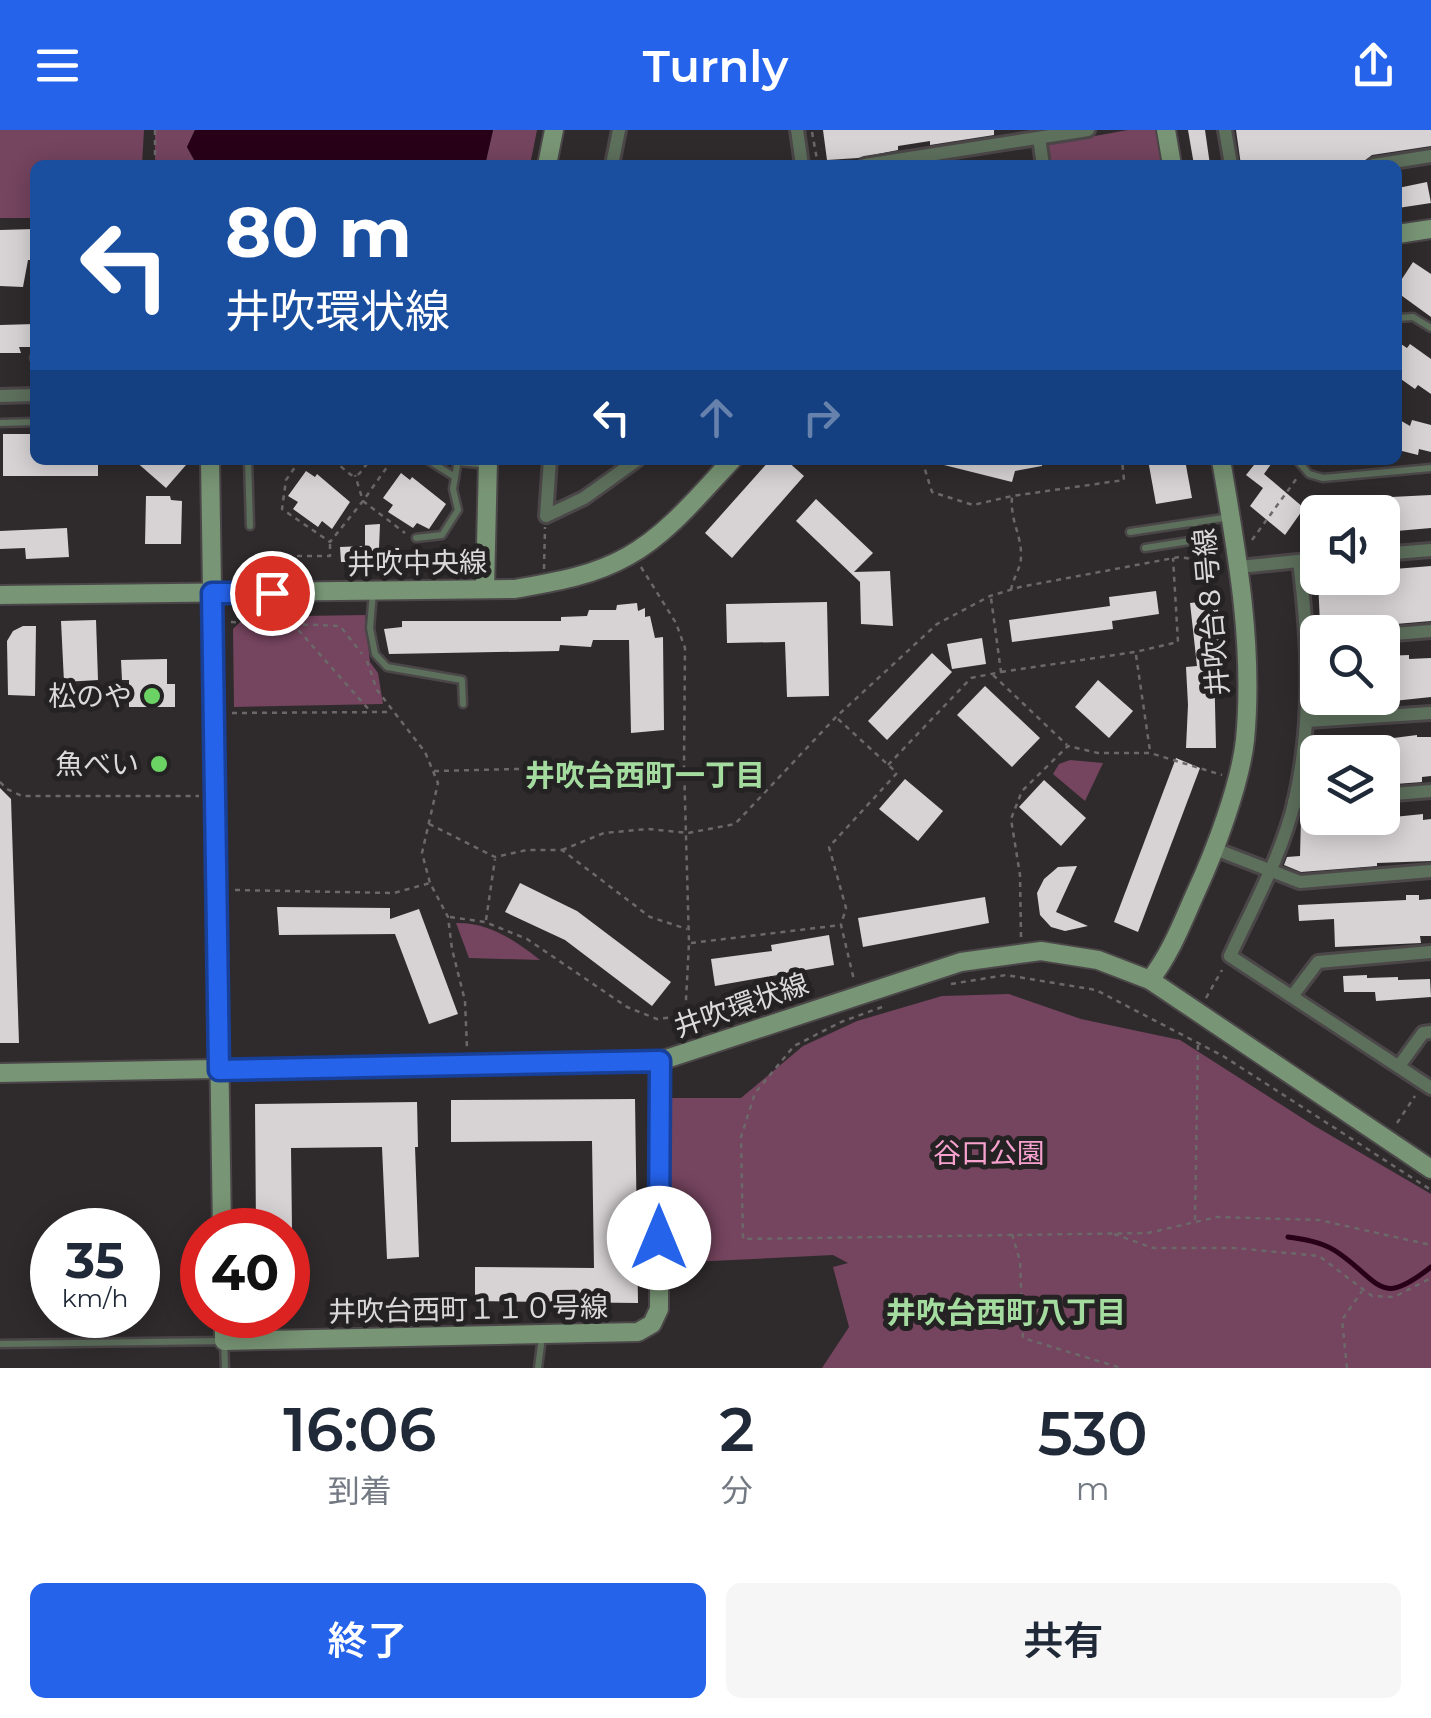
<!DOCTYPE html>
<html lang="ja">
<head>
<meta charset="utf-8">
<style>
  body { margin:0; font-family:Montserrat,"Noto Sans JP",sans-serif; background:#f6f6f7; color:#1f2937; height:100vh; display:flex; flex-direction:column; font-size:38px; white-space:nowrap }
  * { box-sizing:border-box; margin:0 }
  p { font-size:32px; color:#747a83 }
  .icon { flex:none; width:55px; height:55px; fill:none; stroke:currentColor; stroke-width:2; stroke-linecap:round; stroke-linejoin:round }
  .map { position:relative; height:1238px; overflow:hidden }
  .drawer { display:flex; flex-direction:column; background:#fff; flex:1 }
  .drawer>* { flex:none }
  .top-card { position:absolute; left:30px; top:30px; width:1372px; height:305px; border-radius:15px; box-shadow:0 5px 25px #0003; background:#1a4fa0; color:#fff; overflow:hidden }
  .tools { position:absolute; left:1300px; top:365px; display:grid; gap:20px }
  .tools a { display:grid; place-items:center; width:100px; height:100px; border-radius:15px; background:#fff; box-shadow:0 5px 25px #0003; font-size:50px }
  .speed { position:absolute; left:30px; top:1078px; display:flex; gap:20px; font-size:50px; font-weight:700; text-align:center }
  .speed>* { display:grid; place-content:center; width:130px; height:130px; border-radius:50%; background:#fff; box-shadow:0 5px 25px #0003; line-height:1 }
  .speed small { font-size:25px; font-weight:400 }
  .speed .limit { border:15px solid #d22; background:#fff; color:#111 }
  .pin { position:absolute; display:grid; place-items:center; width:85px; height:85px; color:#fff; margin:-42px; border:5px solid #fff; border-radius:50%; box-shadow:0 2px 10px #0007 }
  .me { position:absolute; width:110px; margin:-55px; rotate:0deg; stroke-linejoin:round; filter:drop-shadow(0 0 8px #0008) }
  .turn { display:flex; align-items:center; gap:35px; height:210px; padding:0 30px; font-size:45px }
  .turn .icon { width:130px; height:130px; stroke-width:2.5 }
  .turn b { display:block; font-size:70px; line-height:85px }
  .lanes { display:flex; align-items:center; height:95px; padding:0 30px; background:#0003; justify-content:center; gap:50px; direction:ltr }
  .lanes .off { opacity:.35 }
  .eta { display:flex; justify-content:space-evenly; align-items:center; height:170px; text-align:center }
  .eta b { font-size:60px; font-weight:600; line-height:70px }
  .action { display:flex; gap:20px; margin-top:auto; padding:20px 30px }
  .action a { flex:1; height:115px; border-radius:15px; background:#2563eb; color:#fff; font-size:40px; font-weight:600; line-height:115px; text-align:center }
  .action a+a { background:#f6f6f7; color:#1f2937 }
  header { display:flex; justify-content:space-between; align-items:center; height:130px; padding:0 30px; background:#2563eb; color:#fff; font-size:45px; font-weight:600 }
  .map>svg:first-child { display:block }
  .green { fill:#75445e }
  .water { fill:#280018 }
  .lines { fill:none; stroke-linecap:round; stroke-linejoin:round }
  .stream { stroke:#280018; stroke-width:5 }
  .building { fill:#d7d3d5 }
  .lane-casing { stroke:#4b4749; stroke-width:11 }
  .street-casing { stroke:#4b4749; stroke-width:18 }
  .secondary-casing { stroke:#4b4749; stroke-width:22 }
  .path { stroke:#6c686a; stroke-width:2.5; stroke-dasharray:5 5; stroke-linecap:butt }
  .lane { stroke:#5d705c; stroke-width:6 }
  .street { stroke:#5d705c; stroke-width:12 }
  .secondary { stroke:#789575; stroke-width:18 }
  .route-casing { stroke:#184099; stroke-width:25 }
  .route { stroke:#2563eb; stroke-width:18 }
  .poi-dot { fill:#6ad363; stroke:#252223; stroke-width:4 }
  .labels { text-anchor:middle; stroke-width:10; stroke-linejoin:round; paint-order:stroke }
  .street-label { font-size:28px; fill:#dbd9da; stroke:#252223 }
  .poi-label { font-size:28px; fill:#dbd9da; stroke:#252223; text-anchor:end }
  .park-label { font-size:28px; fill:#f7a2ce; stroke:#252223 }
  .neighbourhood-label { font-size:30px; font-weight:bold; fill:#a4db9f; stroke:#252223 }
</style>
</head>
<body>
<header><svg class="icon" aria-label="menu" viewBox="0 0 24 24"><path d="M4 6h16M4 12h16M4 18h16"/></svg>Turnly<svg class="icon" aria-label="share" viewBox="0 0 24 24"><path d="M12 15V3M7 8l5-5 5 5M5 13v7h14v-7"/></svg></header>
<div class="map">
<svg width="1431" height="1238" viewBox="0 0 1431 1238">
  <rect width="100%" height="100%" fill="#2f2b2d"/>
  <g class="green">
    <path d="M0,0H144L142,35H35V88H0Z"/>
    <path d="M155,0H195L187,17L197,35H155Z"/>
    <path d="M493,0H537L530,35H485Z"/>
    <path d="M1128,0H1159L1165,35H1049L1045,15Z"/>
    <path d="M365,485L370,532L378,543L383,574L234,577L233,499L245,487Z"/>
    <path d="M1070,630L1103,633L1085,671L1053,644L1059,634Z"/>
    <path d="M456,793C489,792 516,811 540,830L469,828Z"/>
    <path d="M1009,864L1081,889L1180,910L1313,995L1431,1064V1238H822L849,1197L833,1137L848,1133L833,1125L670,1133L669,968H741L803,916L857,891L942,866Z"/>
  </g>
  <path class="water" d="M195,0H493L485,35H197L187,17Z"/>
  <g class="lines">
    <path class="stream" d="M1288,1107C1307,1110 1324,1112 1340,1124C1382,1154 1380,1177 1431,1137"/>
  </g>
  <g class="building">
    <path d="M823,0H994V5L930,15V11L898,16V20L858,28L827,30Z"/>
    <path d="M1188,0H1205L1210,35H1194Z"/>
    <path d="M1236,0H1431V16L1372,25L1364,31L1348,34L1241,35Z"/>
    <path d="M1427,52L1431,73L1398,78V58Z"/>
    <path d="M35,99V130H28L23,157L0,156V100Z"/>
    <path d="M1413,132L1431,144V187L1398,163V155Z"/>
    <path d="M35,194V217H19L21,223H0V195Z"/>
    <path d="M1398,212L1407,218L1410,214L1431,229V264L1418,255L1415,259L1398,247Z"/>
    <path d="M1398,289L1410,296L1412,290L1431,295V322L1419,319L1418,325L1398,320Z"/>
    <path d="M3,304H35V330H98V346H3Z"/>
    <path d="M134,330H180L186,335L166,358Z"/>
    <path d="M770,330H786L804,346L732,428L705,403Z"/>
    <path d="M941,330H1042V336L1015,341L1012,352L940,334Z"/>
    <path d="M1148,330H1185L1192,368L1156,374Z"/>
    <path d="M1258,330H1274L1264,344L1304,378L1285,405L1250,376L1263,358L1246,345Z"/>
    <path d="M306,341L315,347L317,344L350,372L332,399L322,391L318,397L293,379L298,372L288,366Z"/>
    <path d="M401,343L410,350L412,347L446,374L429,399L417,393L413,398L388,382L393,375L383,368Z"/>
    <path d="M1431,365V398L1385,402L1384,382H1313L1312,371Z"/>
    <path d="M146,366H170L171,370L182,371L181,414H145Z"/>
    <path d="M816,369L873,423L854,442L890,441L893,496L861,494L860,452L796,391Z"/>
    <path d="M380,394L379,418H399L400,431L341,432L340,417L365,416V395Z"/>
    <path d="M67,398L69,427L26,429L25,418L0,419V401Z"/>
    <path d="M1431,436V491L1384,495V491L1320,494L1318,450L1382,448V440Z"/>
    <path d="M1156,461L1159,484L1112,491L1113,499L1012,512L1009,490L1110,476L1109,467Z"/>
    <path d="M1217,470L1223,529L1214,530L1216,618H1186L1188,575L1186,537L1197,536L1190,473Z"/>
    <path d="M827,472L829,566L787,567L785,512L727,513L726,474Z"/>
    <path d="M637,473L638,481L645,478V487L650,486L655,508L663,507L664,600L631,603L629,510H593L591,517L560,515L559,521L389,524L384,499L402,497V491H561V487L587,486L589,480H616L617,475Z"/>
    <path d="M96,490L98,550L64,552L61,491Z"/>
    <path d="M23,496H36L35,566L8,565L7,511L13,501Z"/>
    <path d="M982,508L986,534L952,539L947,514Z"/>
    <path d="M932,523L952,542L887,610L868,591Z"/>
    <path d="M1409,525V529L1431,528V567L1384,572V576L1320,580L1319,568H1382V554H1386L1385,526Z"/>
    <path d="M167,529V554H175V577H129V550H122L121,530Z"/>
    <path d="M1098,550L1133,581L1109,608L1075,577Z"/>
    <path d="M985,556L1040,608L1012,637L957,585Z"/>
    <path d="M1417,605V607H1431V646L1422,647V652L1382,655V622H1316L1315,611H1370Z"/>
    <path d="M1176,628L1200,638L1138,802L1114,792Z"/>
    <path d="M905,649L943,681L918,711L879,679Z"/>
    <path d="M1044,650L1086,688L1061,716L1019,677Z"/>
    <path d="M0,658L11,669L19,913H0Z"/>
    <path d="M1423,684V690L1431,689V731L1377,733V736L1301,742L1284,735L1287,727L1300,726L1301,687L1316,686V695Z"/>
    <path d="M1077,736L1056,782L1088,796L1065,801L1051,797L1040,785L1037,763L1044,749L1058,737Z"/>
    <path d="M520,753L577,781L671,852L652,876L565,810L505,782Z"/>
    <path d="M1406,765H1419V770L1431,769V806H1420L1421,813L1335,817L1334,789L1299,791L1298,775L1406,770Z"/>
    <path d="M985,767L989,793L863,817L858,788Z"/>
    <path d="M277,777L390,778V789L419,779L458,884L429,894L395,804L279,805Z"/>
    <path d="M829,805L834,835L715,856L711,829L772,821L771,815Z"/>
    <path d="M1367,845V848L1398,847V850L1430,849L1431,867L1376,871L1375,862H1344L1343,846Z"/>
    <path d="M635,969L638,1173L475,1171V1137L594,1138L592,1011L451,1012V970Z"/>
    <path d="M417,972L418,1017H415L419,1127L387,1129L382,1017L291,1018L292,1100H256L255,974Z"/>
  </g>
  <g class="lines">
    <defs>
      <g id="lane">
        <path d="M1398,188L1413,187L1431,198"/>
        <path d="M34,228H35"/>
        <path d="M0,293L35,292"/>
        <path d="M248,330L250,396"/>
        <path d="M428,330L455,347"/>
        <path d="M1297,330L1309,344L1323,348L1431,338"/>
        <path d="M458,332L487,335"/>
        <path d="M1130,402L1230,387"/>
        <path d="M416,408L442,405L458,380L453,359L458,330"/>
        <path d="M1145,418L1196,410L1194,393"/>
        <path d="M373,462L370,498L375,524L387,537L462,550L463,574"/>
        <path d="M0,1214L224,1211L225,1238"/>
        <path d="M538,1238L542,1207"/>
      </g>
      <g id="street">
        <path d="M797,0L802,35"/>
        <path d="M1225,0L1231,35"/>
        <path d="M1039,8L1043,35"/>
        <path d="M612,35L619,0"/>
        <path d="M865,35L1088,0"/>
        <path d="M1374,35L1431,26"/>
        <path d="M0,266L35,265"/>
        <path d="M550,330L546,386L584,368L637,330"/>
        <path d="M1382,424L1431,420"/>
        <path d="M1299,431C1309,512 1313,588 1295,669C1283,723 1253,776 1230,826L1431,958"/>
        <path d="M1239,437L1318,429"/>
        <path d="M1382,505L1431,501"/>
        <path d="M1307,591L1431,583"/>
        <path d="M1382,665L1431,661"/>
        <path d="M1294,672L1318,670"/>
        <path d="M1215,719L1300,752L1431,741"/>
        <path d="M1293,865L1318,832L1431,822"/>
        <path d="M1399,936L1423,903L1431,902"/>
      </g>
      <g id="secondary">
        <path d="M1166,0L1172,35"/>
        <path d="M547,35L554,0"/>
        <path d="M1398,104L1431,99"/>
        <path d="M210,330L222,1100"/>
        <path d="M485,459L488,330"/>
        <path d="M0,465L515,459C554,452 593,446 628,426C668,404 701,363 732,330"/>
        <path d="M1150,850C1171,823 1182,793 1196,762C1215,721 1240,655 1245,610C1254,516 1237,423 1221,330"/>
        <path d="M0,943L660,931L961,832L1041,821L1098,830L1150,850L1431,1039"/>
        <path d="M224,1185V1211L638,1202L652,1194L659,1179L660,931"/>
      </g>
    </defs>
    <use href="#lane" class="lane-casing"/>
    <use href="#street" class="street-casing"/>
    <use href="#secondary" class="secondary-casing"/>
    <g class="path">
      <path d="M812,2L818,35"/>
      <path d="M155,35V0"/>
      <path d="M300,330L286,350L282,379L330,412L363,371L355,345"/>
      <path d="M333,330L351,345L359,344L370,330"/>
      <path d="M392,330L363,371L405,403"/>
      <path d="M864,330L874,333H921"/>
      <path d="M922,330L932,362L973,375L1012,366L1124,350L1122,330"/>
      <path d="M1252,410L1297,348"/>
      <path d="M277,426H330V413"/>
      <path d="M641,437L676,493L685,518L684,635L689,813L684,907"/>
      <path d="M544,439L545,397"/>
      <path d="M1011,460C1013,448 1021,438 1021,427C1022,405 1010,392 1012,367"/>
      <path d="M231,492L293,494L371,582"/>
      <path d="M293,494L340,496L362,524"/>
      <path d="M1136,525L1150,621"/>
      <path d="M367,531L377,560L425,622L438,653L422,723L430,753L448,787L452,819L465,871L467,918"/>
      <path d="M1001,542L1135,522L1178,512L1173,428"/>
      <path d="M993,545L1067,615"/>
      <path d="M232,583L389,582"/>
      <path d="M838,589L897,643L829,717L846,778L841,795L854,850"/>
      <path d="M888,635L971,548L1001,542L991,468"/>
      <path d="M434,641L681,635"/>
      <path d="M0,652L7,659L22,666H199"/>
      <path d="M429,694L495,727L527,720H562L650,787L687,799"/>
      <path d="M562,720L604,703L648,699L688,703L735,694L836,587L937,494L990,466L1020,457L1179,427L1223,434"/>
      <path d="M235,760L394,763L430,753"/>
      <path d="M450,787L485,792L527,809L627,877L657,889L685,886"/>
      <path d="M486,790L495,729"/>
      <path d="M1021,807L1020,745L1011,689L1022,661L1068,616L1098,623H1150L1222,645"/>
      <path d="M691,813L841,795"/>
      <path d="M951,854L1006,845L1096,860L1223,926L1431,1060"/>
      <path d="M1206,868L1222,840"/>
      <path d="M882,877L841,892L794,916L755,963L741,1007L743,1109L1148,1103L1217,1087L1319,1090L1431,1115"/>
      <path d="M1397,993L1415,966"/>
      <path d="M1195,1090L1198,913"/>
      <path d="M1012,1104L1020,1131L1023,1208L1121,1238"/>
      <path d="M1114,1104L1153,1118H1235L1319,1126L1372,1166L1394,1167L1431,1148"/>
      <path d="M1347,1238L1342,1190L1362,1161"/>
    </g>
    <use href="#lane" class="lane"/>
    <use href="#street" class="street"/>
    <use href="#secondary" class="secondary"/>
  </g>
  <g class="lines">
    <defs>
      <path id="route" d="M272,463H212L219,940L660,931L659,1108"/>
    </defs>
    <use href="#route" class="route-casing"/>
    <use href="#route" class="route"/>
  </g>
  <g class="poi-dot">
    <circle cx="152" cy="566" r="10"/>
    <circle cx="159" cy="634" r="10"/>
  </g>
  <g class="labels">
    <g class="street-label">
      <text transform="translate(417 433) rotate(-1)" y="10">井吹中央線</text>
      <text transform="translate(1211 482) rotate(-95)" y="10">井吹台８号線</text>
      <text transform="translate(741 875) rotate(-19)" y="10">井吹環状線</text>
      <text transform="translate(468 1179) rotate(-1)" y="10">井吹台西町１１０号線</text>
    </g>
    <g class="poi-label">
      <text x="132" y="576">松のや</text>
      <text x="139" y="644">魚べい</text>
    </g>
    <g class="park-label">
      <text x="989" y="1033">谷口公園</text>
    </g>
    <g class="neighbourhood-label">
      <text x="645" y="656">井吹台西町一丁目</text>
      <text x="1006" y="1193">井吹台西町八丁目</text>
    </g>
  </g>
</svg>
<div class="tools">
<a><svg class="icon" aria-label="sound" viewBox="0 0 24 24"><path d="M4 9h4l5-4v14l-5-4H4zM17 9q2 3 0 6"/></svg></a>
<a><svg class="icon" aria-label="search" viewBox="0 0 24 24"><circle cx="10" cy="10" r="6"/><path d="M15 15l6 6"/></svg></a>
<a><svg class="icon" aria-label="layers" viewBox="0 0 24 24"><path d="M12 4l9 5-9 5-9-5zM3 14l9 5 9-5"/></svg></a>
</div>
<div class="speed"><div>35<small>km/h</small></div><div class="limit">40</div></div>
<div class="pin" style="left:272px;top:463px;background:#d93025"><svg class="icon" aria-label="arrive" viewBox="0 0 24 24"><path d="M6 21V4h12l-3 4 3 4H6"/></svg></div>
<svg class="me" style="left:659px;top:1108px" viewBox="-20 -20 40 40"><circle r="19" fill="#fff"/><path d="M0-13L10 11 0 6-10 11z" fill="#2563eb"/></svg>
<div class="top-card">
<div class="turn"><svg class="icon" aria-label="left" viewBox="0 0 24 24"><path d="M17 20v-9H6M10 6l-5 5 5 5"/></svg><div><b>80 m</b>井吹環状線</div></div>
<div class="lanes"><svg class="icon" aria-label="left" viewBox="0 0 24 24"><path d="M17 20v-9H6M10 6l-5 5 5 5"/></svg><svg class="icon off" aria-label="ahead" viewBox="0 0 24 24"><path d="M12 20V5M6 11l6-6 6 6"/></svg><svg class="icon off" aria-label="right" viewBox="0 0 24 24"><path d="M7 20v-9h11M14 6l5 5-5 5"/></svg></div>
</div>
</div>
<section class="drawer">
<div class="eta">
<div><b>16:06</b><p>到着</p></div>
<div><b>2</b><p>分</p></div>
<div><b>530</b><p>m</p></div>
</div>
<div class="action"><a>終了</a><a>共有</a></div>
</section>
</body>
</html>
